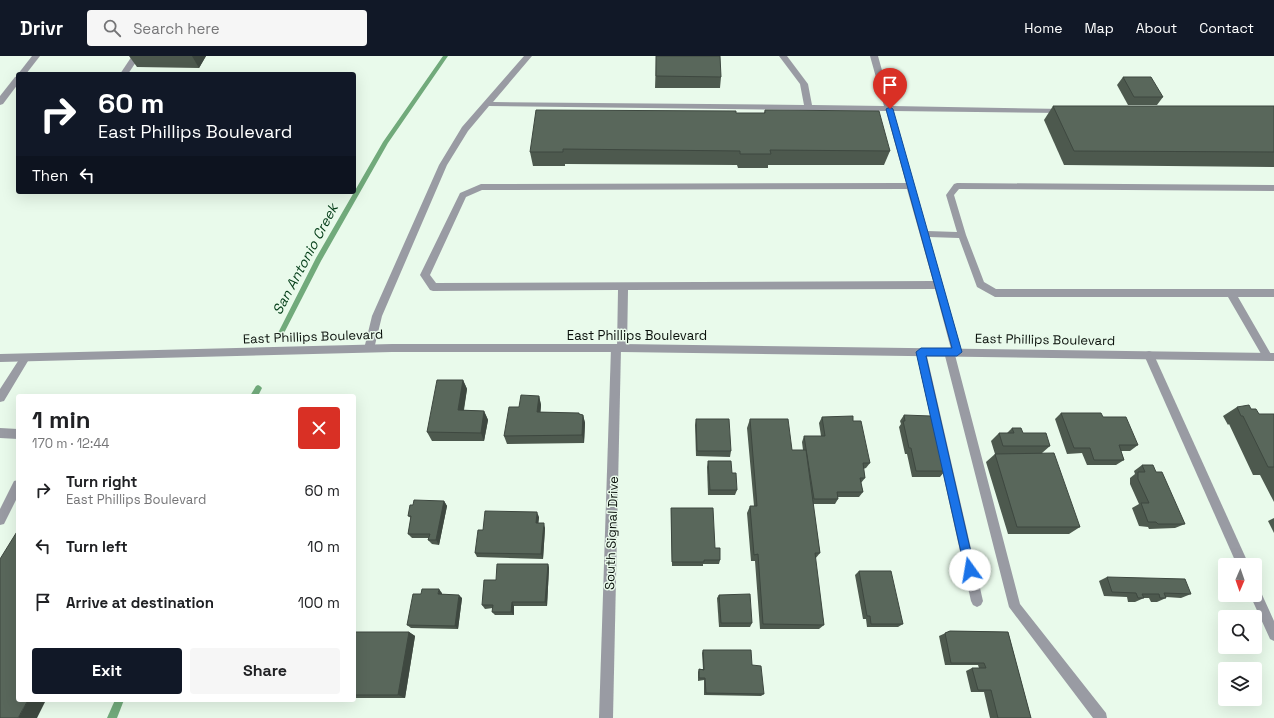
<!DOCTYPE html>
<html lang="en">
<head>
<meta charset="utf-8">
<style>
  body { margin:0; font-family:"Space Grotesk",sans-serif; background:#f6f6f6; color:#202124; height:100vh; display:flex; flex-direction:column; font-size:15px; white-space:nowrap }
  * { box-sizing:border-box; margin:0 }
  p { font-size:13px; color:#757577 }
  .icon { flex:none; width:22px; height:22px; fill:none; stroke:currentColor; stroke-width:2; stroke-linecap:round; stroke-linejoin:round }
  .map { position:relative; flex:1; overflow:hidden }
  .side { position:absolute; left:16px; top:338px; width:340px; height:308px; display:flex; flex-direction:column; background:#fff; border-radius:4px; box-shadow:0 4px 16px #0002 }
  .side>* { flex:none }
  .banner { position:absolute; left:16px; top:16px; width:340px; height:122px; border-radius:4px; box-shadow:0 4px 16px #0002; background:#111827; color:#fff; overflow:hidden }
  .needle { width:26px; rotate:182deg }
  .buttons { position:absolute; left:1218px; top:502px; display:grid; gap:8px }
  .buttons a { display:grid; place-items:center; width:44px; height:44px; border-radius:4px; background:#fff; box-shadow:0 4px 16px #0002; font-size:20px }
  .pin { position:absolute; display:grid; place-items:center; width:34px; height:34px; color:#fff; margin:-41px -17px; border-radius:50% 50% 50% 0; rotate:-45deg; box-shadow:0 0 4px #0007 }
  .pin .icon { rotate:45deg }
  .me { position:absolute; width:44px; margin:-22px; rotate:347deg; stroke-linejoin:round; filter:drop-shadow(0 0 3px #0008) }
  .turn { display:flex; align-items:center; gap:14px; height:84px; padding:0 16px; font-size:18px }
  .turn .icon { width:52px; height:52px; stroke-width:2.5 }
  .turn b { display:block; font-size:28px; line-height:34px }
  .then { display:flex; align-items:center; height:38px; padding:0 16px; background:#0003; gap:8px; font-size:15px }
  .round { display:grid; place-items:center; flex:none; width:42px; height:42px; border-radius:4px; background:#f6f6f6 }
  .headline { display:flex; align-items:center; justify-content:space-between; height:68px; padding:0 16px }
  h1 { font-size:24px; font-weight:700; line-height:30px }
  .primary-button { display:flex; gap:8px; margin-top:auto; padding:8px 16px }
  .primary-button a { flex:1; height:46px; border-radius:4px; background:#111827; color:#fff; font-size:16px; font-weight:700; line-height:46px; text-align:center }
  .primary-button a+a { background:#f6f6f6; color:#202124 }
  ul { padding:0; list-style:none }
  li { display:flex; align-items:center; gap:12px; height:56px; padding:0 16px }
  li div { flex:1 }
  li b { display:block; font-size:15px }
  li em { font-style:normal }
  header { display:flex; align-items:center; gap:24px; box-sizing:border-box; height:56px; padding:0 20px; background:#111827; color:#fff }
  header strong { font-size:19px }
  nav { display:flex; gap:22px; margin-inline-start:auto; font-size:14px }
  .search { width:280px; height:36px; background:#f6f6f6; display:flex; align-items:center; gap:10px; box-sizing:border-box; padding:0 14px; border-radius:4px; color:#757577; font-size:15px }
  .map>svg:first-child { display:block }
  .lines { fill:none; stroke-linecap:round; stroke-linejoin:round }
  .stream { fill:#71aa7b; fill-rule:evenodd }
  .service { fill:#999ba3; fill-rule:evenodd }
  .minor { fill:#999ba3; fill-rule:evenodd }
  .tertiary { fill:#999ba3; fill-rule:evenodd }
  .wall { fill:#4d594e }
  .shaded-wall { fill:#3e4840 }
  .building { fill:#59675b; stroke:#3e4840 }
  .route { fill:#1a73e8; stroke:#114b97 }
  .labels { text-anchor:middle; stroke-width:3; stroke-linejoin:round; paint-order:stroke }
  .street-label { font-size:13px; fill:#090f0a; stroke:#e9faeb }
  .water-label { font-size:14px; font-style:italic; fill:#003b15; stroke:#e9faeb }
</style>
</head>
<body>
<header>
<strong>Drivr</strong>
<div class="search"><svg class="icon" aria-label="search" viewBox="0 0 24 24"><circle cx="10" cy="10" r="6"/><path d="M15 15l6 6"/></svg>Search here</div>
<nav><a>Home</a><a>Map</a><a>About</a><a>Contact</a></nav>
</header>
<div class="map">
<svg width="1274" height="662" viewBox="0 0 1274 662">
  <rect width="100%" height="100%" fill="#e9faeb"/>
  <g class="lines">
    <g class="stream">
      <path d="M443,0H448L388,87L321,205L282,281H278L277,279L316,202L383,86Z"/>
      <path d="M258,329L260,330L262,332L258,340H250L256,330Z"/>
      <path d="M115,644H124L117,662H107Z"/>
    </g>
    <g class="service">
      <path d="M132,0H140L128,18H120Z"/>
      <path d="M524,0H532L493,46L804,49L800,28L779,0H787L808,28L812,49L884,50L870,0H878L892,50L1065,53V57H1062L893,55L927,175L957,176L946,139L954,128L957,127L1274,129V135L959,133L954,139L966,179L984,226L996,233H1274V241H1238L1272,300L1270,303H1264L1228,241H995L977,231L959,182L929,181L962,296L960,299H955L1020,548L1106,657L1107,662H1093L1009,551L944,296L946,293H951L935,233L628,234L627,292L625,295H619L617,292L618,234L433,235L430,234L420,219L460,137L481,128L906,127L886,55L489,50L468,75L447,109L382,260L374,293L372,296H366L364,293L372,260L439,109L462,71ZM907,133L933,225L436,227L430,219L466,141L482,134Z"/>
      <path d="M921,292L924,293L926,296L983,545L981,549L977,551L973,549L971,545L916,296L918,293Z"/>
      <path d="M1149,295L1152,296L1154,299L1249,509H1237L1144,299L1146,296Z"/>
      <path d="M25,298L28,299L30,302L28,305L4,345L0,346V333L22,299Z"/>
      <path d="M0,372L18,373V383L0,382Z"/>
      <path d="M18,424V440L4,468L0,469V453L14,425Z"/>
      <path d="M1255,530L1259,532L1274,565V585L1270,583L1250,539H1255Z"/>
    </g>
    <path class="minor" d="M616,288L620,289L621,292L613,662H599L611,292L612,289Z"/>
    <g class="tertiary">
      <path d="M32,0H40L26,18H18Z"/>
      <path d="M18,20V28L3,48L0,49V40L15,21Z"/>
      <path d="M392,288H622L1274,297V305L622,296H392L0,306V298Z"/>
    </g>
  </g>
  <g class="wall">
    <path d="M129,0H206L199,12L137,11Z"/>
    <path d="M656,0L721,21L720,32H655Z"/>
    <path d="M1123,21L1163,41L1157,49H1128L1117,29Z"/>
    <path d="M1053,50H1274V111L1064,109L1044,64Z"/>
    <path d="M765,54L890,95L884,109H768V112H738L737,109L565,108V110H533L530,96L736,57H764Z"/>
    <path d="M463,324L467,333L464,354L484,355L488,364L484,385H432L427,376Z"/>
    <path d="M539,340L541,349L540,356L583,359L585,367L584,387L507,388L504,380L519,351Z"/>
    <path d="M1237,351L1251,353L1259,358H1274V446L1260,419H1253L1229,368L1228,369L1223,360Z"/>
    <path d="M1061,357L1103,361L1138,389L1130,395H1121L1124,404L1116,409H1087L1082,397L1067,398L1055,363Z"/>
    <path d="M904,359L945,415L940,421H912L907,398H905L899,371L901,368L900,365Z"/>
    <path d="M822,361L853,365L870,407L866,412L863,413L865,422L861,427L863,436L859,441H838V443L835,448H813L820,497L815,503L824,569L819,573H760L755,505H751L747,457L750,450H754L747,372L750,363L792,394H803L802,386L804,380H821L819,367Z"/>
    <path d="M696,363L731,395L730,401L696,400L695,369Z"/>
    <path d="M1012,372L1050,390L1042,397L1080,471L1069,478H1008L986,406L995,398L991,385L999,377H1007Z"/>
    <path d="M708,405L732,417L737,434L735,439H708L707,411Z"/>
    <path d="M1142,409L1156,416L1185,468L1175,472L1149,473L1148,471L1139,470L1132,452L1139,448L1130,428V422L1135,418L1134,415Z"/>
    <path d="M444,445L447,450L439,489L432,488L428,484L429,482H412L408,478L411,462L408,460L413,449Z"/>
    <path d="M671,452L715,492L720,504L719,508H703V510H672L671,456Z"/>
    <path d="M539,461L538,467L545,472L543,503L477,501L475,497L483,474Z"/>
    <path d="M1274,462V477L1268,465Z"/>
    <path d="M548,508L549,512L547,550H514V559H495L492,556L493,552L485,553L482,549L496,524Z"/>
    <path d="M859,515L903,568L898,571H867L866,563H863L855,519Z"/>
    <path d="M1107,521L1191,538L1181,542L1166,541V542L1157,546H1151L1149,542H1144L1135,546H1128L1127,541L1104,540L1099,525Z"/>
    <path d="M442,537V538L462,542L458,573L411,572L407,569L421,538Z"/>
    <path d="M719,539L752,567L750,571H719L717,542Z"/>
    <path d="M950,575L1008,576L1031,662H990L984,636H971L966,615L972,612H979L978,609H945L939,580Z"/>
    <path d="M354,576H409L415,580L405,642H354Z"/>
    <path d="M703,594L752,609L764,638L761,640L704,639V624L698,625V616L699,613H703L702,597Z"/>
  </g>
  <g class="shaded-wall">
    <path d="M192,0H206L199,12Z"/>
    <path d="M463,324L467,333L462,363L458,354Z"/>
    <path d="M539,340L541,349L540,365L537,356Z"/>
    <path d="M484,355L488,364L484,385L481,377Z"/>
    <path d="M583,359L585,367L584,387L582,379Z"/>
    <path d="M444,445L447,450L439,489L436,484Z"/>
    <path d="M537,456L539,461L538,472L536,467Z"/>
    <path d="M544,467L545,472L543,503L541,498Z"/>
    <path d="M548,508L549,512L547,550L545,546Z"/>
    <path d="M439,533L442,537V542L438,538Z"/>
    <path d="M459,539L462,542L458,573L455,570Z"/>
    <path d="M512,546L514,550V559L511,556Z"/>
    <path d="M409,576L415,580L405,642L398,639Z"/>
    <path d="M28,644H46L37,662H18Z"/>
  </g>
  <g class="building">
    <path d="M656,0H720L721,21L656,20Z"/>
    <path d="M1123,21H1151L1163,41H1134Z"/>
    <path d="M1053,50H1274V96L1074,95Z"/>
    <path d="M536,54L736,55V57H765V54L879,55L890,95L770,94L771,98H740V95L563,93V96H530Z"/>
    <path d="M437,324H463L458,354L484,355L481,377L427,376Z"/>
    <path d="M521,339L539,340L537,356L579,357V358L583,359L582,379L504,380L509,351H519Z"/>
    <path d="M1249,349L1251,353H1256L1259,358H1274V411H1268L1243,360H1241L1237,351Z"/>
    <path d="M1061,357H1101L1103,361H1126L1138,389H1119L1124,404H1094L1090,392H1074Z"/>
    <path d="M904,359L931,360L932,365L934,364L945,415H916L911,392H909L903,365H905Z"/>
    <path d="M853,360V365H861L870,407H863L865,422H860L863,436H837L838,443H814L804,380H825L822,361Z"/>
    <path d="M696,363H729L731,395H697Z"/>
    <path d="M750,363H788L792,394H806L820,497H815L824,569L763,568L758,498L754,499L750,450H757Z"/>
    <path d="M1012,372H1021L1023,377H1046L1050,390H1003L999,377H1014Z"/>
    <path d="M1054,397L1080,471H1017L995,398Z"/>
    <path d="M708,405H731L732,417H736L737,434H710Z"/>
    <path d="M1142,409H1153L1156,416H1162L1185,468H1158L1156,466H1148L1141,447H1149L1138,423V416H1145Z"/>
    <path d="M414,444L444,445L436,484H428L430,478H408L411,460H408L410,449H413Z"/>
    <path d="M671,452H713L715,492H720V504H704V506H672Z"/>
    <path d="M485,455L537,456L536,467H544L541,498L475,497L478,474H483Z"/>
    <path d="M18,474V644H28L18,662H0V503Z"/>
    <path d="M497,508H548L545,546H512L511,556H492L493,549H482L484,524H496Z"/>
    <path d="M859,515H891L903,568H871L870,560H867Z"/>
    <path d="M1107,521L1185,523L1191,538L1164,537L1166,542H1160L1159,538H1142L1144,542H1138L1136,537L1112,536Z"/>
    <path d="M422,533H439L438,538L459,539L455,570L407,569L413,538H421Z"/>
    <path d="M750,538L752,567H721L719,539Z"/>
    <path d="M950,575L1008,576L1031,662H998L991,634H978L972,612H986L984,607H951L945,577Z"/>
    <path d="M354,576H409L398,639H354Z"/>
    <path d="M703,594H751L752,609L761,610L764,638L706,637L705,622H699V613L704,614Z"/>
  </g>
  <path class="route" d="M890,51L893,53L962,296L957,300H926L975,514L974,518L970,519L966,518L965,514L916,296L921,292H952L886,53Z"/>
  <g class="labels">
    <g class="street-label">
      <text x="637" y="284">East Phillips Boulevard</text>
      <text transform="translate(313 280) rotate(-2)" y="5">East Phillips Boulevard</text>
      <text transform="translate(1045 283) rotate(1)" y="5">East Phillips Boulevard</text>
      <text transform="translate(611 477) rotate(-88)" y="5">South Signal Drive</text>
    </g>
    <g class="water-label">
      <text transform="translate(305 203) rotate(-62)" y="5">San Antonio Creek</text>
    </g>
  </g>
</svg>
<div class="buttons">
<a><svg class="needle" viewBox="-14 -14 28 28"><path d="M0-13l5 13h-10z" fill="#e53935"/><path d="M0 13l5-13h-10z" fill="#757577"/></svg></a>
<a><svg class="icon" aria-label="search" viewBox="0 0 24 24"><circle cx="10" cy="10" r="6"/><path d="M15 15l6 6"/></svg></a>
<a><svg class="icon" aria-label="layers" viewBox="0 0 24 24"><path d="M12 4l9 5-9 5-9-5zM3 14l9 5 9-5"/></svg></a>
</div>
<div class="pin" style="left:890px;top:53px;background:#d93025"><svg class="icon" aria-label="arrive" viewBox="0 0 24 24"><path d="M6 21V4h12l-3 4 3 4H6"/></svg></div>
<svg class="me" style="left:970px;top:514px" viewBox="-20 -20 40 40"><circle r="19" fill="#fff"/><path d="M0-13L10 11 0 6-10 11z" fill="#1a73e8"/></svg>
<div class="banner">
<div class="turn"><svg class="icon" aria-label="right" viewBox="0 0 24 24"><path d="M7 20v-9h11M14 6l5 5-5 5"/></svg><div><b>60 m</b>East Phillips Boulevard</div></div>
<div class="then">Then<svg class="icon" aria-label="left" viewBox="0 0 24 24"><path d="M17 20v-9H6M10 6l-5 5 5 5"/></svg></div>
</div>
<section class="side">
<div class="headline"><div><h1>1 min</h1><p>170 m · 12:44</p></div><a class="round" style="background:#d93025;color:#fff"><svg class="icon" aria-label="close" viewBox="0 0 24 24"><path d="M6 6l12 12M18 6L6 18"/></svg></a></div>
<ul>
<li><svg class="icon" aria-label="right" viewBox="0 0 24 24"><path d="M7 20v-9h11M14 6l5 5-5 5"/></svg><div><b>Turn right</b><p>East Phillips Boulevard</p></div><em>60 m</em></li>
<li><svg class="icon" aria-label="left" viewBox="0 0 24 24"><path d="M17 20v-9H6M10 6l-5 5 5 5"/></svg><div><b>Turn left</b></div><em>10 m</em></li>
<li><svg class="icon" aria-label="arrive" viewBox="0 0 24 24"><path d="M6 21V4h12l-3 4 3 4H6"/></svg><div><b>Arrive at destination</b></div><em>100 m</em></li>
</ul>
<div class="primary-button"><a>Exit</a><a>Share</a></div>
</section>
</div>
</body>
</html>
